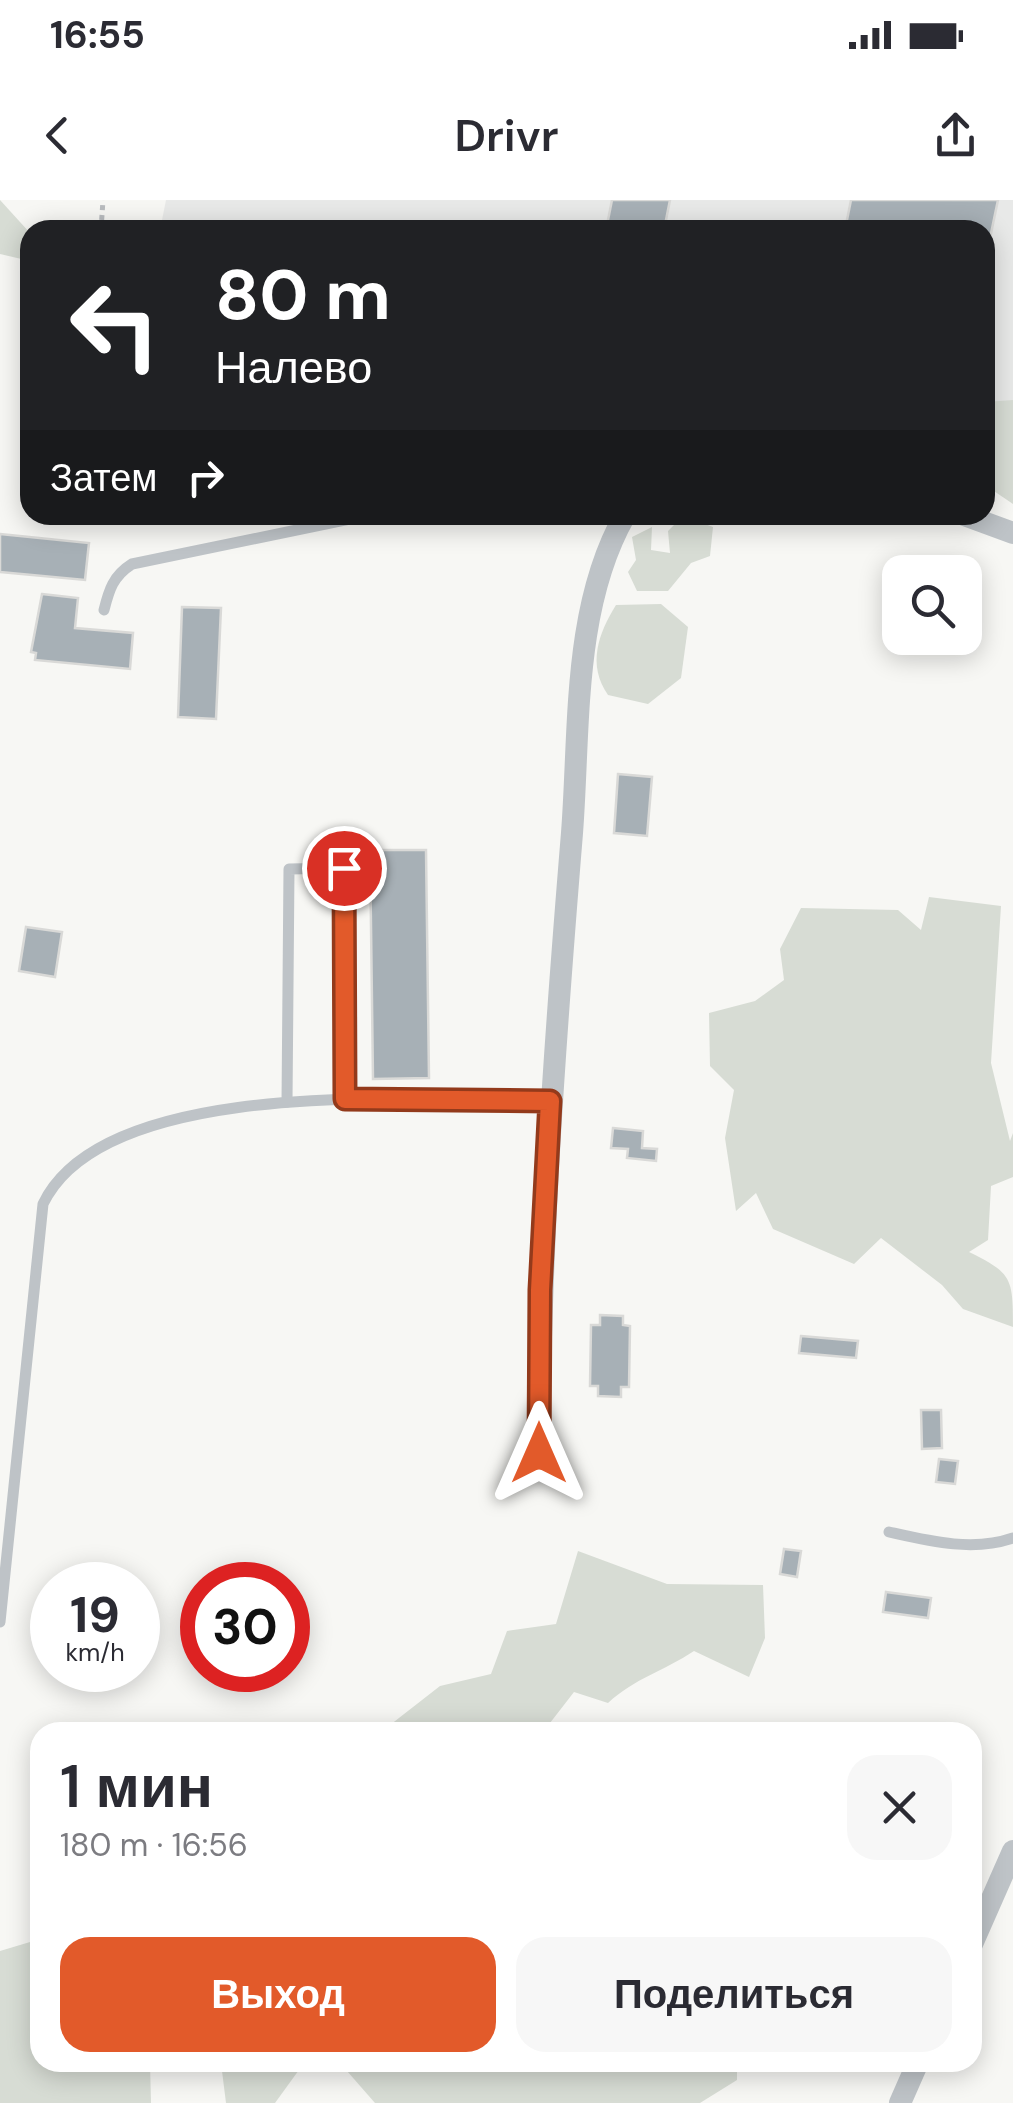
<!DOCTYPE html>
<html lang="ru">
<head>
<meta charset="utf-8">
<style>
  body { margin:0; font-family:"DM Sans",sans-serif; background:#f7f7f7; color:#2b2b33; height:100vh; display:flex; flex-direction:column; font-size:38px; white-space:nowrap }
  * { box-sizing:border-box; margin:0 }
  p { font-size:32px; color:#7c7c81 }
  .icon { flex:none; width:55px; height:55px; fill:none; stroke:currentColor; stroke-width:2; stroke-linecap:round; stroke-linejoin:round }
  .map { position:relative; flex:1; overflow:hidden }
  .drawer { position:absolute; left:30px; top:1522px; width:952px; height:350px; display:flex; flex-direction:column; background:#fff; border-radius:30px; box-shadow:0 5px 25px #0003 }
  .drawer>* { flex:none }
  .top-card { position:absolute; left:20px; top:20px; width:975px; height:305px; border-radius:30px; box-shadow:0 5px 25px #0003; background:#202124; color:#fff; overflow:hidden }
  .tools { position:absolute; left:882px; top:355px; display:grid; gap:20px }
  .tools a { display:grid; place-items:center; width:100px; height:100px; border-radius:20px; background:#fff; box-shadow:0 5px 25px #0003; font-size:50px }
  .speed { position:absolute; left:30px; top:1362px; display:flex; gap:20px; font-size:50px; font-weight:700; text-align:center }
  .speed>* { display:grid; place-content:center; width:130px; height:130px; border-radius:50%; background:#fff; box-shadow:0 5px 25px #0003; line-height:1 }
  .speed small { font-size:25px; font-weight:400 }
  .speed .limit { border:15px solid #d22; background:#fff; color:#111 }
  .pin { position:absolute; display:grid; place-items:center; width:85px; height:85px; color:#fff; margin:-42px; border:5px solid #fff; border-radius:50%; box-shadow:0 2px 10px #0007 }
  .me { position:absolute; width:110px; margin:-55px; rotate:0deg; stroke-linejoin:round; filter:drop-shadow(0 0 8px #0008) }
  .turn { display:flex; align-items:center; gap:35px; height:210px; padding:0 30px; font-size:45px }
  .turn .icon { width:130px; height:130px; stroke-width:2.5 }
  .turn b { display:block; font-size:70px; line-height:85px }
  .then { display:flex; align-items:center; height:95px; padding:0 30px; background:#0003; gap:20px; font-size:38px }
  .round { display:grid; place-items:center; flex:none; width:105px; height:105px; border-radius:30px; background:#f7f7f7 }
  .head { display:flex; align-items:center; justify-content:space-between; height:170px; padding:0 30px }
  h1 { font-size:60px; font-weight:600; line-height:75px }
  .primary-button { display:flex; gap:20px; margin-top:auto; padding:20px 30px }
  .primary-button a { flex:1; height:115px; border-radius:30px; background:#e25a2a; color:#fff; font-size:40px; font-weight:600; line-height:115px; text-align:center }
  .primary-button a+a { background:#f7f7f7; color:#2b2b33 }
  .status { display:flex; justify-content:space-between; align-items:center; height:70px; padding:0 50px; background:#fff; direction:ltr }
  .status svg { height:28px; fill:currentColor }
  header { display:flex; justify-content:space-between; align-items:center; height:130px; padding:0 30px; background:#fff; font-size:45px; font-weight:600 }
  .map>svg:first-child { display:block }
  .built { fill:#e8e9e8 }
  .green { fill:#d7dcd4 }
  .building { fill:#a7b0b6; stroke:#d9d9d7; stroke-width:2.5 }
  .lines { fill:none; stroke-linecap:round; stroke-linejoin:round }
  .path { stroke:#b9bcbf; stroke-width:5; stroke-dasharray:5 5; stroke-linecap:butt }
  .service { stroke:#bec3c7; stroke-width:11 }
  .minor { stroke:#bec3c7; stroke-width:22 }
  .route-casing { stroke:#933a1b; stroke-width:25 }
  .route { stroke:#e25a2a; stroke-width:18 }
</style>
</head>
<body>
<div class="status"><b>16:55</b><svg viewBox="0 0 49 12"><path d="M0 12V9h3v3zM5 12V6h3v6zM10 12V3h3v9zM15 12V0h3v12zM26 1h20v11H26zM47 4h2v5h-2z"/></svg></div>
<header><svg class="icon" aria-label="back" viewBox="0 0 24 24"><path d="M15 5l-7 7 7 7"/></svg>Drivr<svg class="icon" aria-label="share" viewBox="0 0 24 24"><path d="M12 15V3M7 8l5-5 5 5M5 13v7h14v-7"/></svg></header>
<div class="map">
<svg width="1013" height="1903" viewBox="0 0 1013 1903">
  <rect width="100%" height="100%" fill="#f7f7f4"/>
  <path class="built" d="M166,0H1013V292L985,286V30H160Z"/>
  <g class="green">
    <path d="M0,0L30,33V61L0,54Z"/>
    <path d="M1013,200V304L985,285V202Z"/>
    <path d="M683,316L713,327L710,356L691,363L668,391H637L628,372L636,360L632,337L652,327L651,350L670,353L668,331Z"/>
    <path d="M661,404L688,427L681,478L648,504L608,495C587,465 598,434 616,405Z"/>
    <path d="M929,697L1001,706L991,863L1010,941L1013,933V977L991,986L988,1040L969,1052C1012,1073 1013,1078 1013,1127L963,1109L942,1085L881,1038L854,1064L773,1029L756,993L736,1011L725,938L734,890L710,866L709,813L755,801L784,780L780,749L801,708L898,710L921,730Z"/>
    <path d="M578,1351L667,1384L763,1385L765,1438L749,1477L694,1451C664,1471 635,1478 608,1503L574,1492L543,1532H381L440,1486L491,1474L507,1431L556,1424Z"/>
    <path d="M40,1739V1862L150,1863L151,1903H0V1751Z"/>
    <path d="M737,1862V1880L700,1903H375L340,1863Z"/>
    <path d="M221,1863V1862L304,1863L275,1903H226Z"/>
  </g>
  <g class="building">
    <path d="M612,0H670L664,30H606Z"/>
    <path d="M851,0H998L985,62V30H845Z"/>
    <path d="M0,334L89,343L85,380L0,372Z"/>
    <path d="M42,394L78,398L75,428L133,433L130,469L35,460L36,453L31,452Z"/>
    <path d="M182,407L221,408L216,519L178,517Z"/>
    <path d="M618,574L652,577L647,636L614,633Z"/>
    <path d="M370,650H426L429,878L373,879Z"/>
    <path d="M26,727L62,732L55,777L19,771Z"/>
    <path d="M613,928L643,931L642,948L657,949L656,961L627,958L628,949L611,948Z"/>
    <path d="M600,1115L623,1116V1125L630,1126L629,1187H621V1197L598,1196V1186H590L591,1125H600Z"/>
    <path d="M801,1136L858,1141L856,1158L799,1153Z"/>
    <path d="M921,1210H941L942,1248L922,1249Z"/>
    <path d="M939,1259L958,1261L955,1284L936,1282Z"/>
    <path d="M784,1349L801,1351L797,1377L780,1374Z"/>
    <path d="M886,1392L931,1398L928,1418L883,1412Z"/>
  </g>
  <g class="lines">
    <path class="path" d="M101,30L103,0"/>
    <g class="service">
      <path d="M104,410C109,390 113,376 132,364L369,315"/>
      <path d="M287,902L289,669L344,668L345,899"/>
      <path d="M889,1332C929,1341 973,1352 1013,1338"/>
      <path d="M0,1422L43,1004C105,874 428,900 551,901"/>
    </g>
    <g class="minor">
      <path d="M964,315L1013,333"/>
      <path d="M539,1253C540,1045 555,840 572,633C580,529 572,408 625,315"/>
      <path d="M972,1744L1013,1651"/>
      <path d="M900,1903L918,1862"/>
    </g>
  </g>
  <g class="lines">
    <defs>
      <path id="route" d="M344,668L345,899L550,901L540,1090L539,1253"/>
    </defs>
    <use href="#route" class="route-casing"/>
    <use href="#route" class="route"/>
  </g>
</svg>
<div class="tools">
<a><svg class="icon" aria-label="search" viewBox="0 0 24 24"><circle cx="10" cy="10" r="6"/><path d="M15 15l6 6"/></svg></a>
</div>
<div class="speed"><div>19<small>km/h</small></div><div class="limit">30</div></div>
<div class="pin" style="left:344px;top:668px;background:#d93025"><svg class="icon" aria-label="arrive" viewBox="0 0 24 24"><path d="M6 21V4h12l-3 4 3 4H6"/></svg></div>
<svg class="me" style="left:539px;top:1253px" viewBox="-20 -20 40 40"><path d="M0-17L14 15 0 8-14 15z" fill="#e25a2a" stroke="#fff" stroke-width="4"/></svg>
<div class="top-card">
<div class="turn"><svg class="icon" aria-label="left" viewBox="0 0 24 24"><path d="M17 20v-9H6M10 6l-5 5 5 5"/></svg><div><b>80 m</b>Налево</div></div>
<div class="then">Затем<svg class="icon" aria-label="right" viewBox="0 0 24 24"><path d="M7 20v-9h11M14 6l5 5-5 5"/></svg></div>
</div>
<section class="drawer">
<div class="head"><div><h1>1 мин</h1><p>180 m · 16:56</p></div><a class="round"><svg class="icon" aria-label="close" viewBox="0 0 24 24"><path d="M6 6l12 12M18 6L6 18"/></svg></a></div>
<div class="primary-button"><a>Выход</a><a>Поделиться</a></div>
</section>
</div>
</body>
</html>
